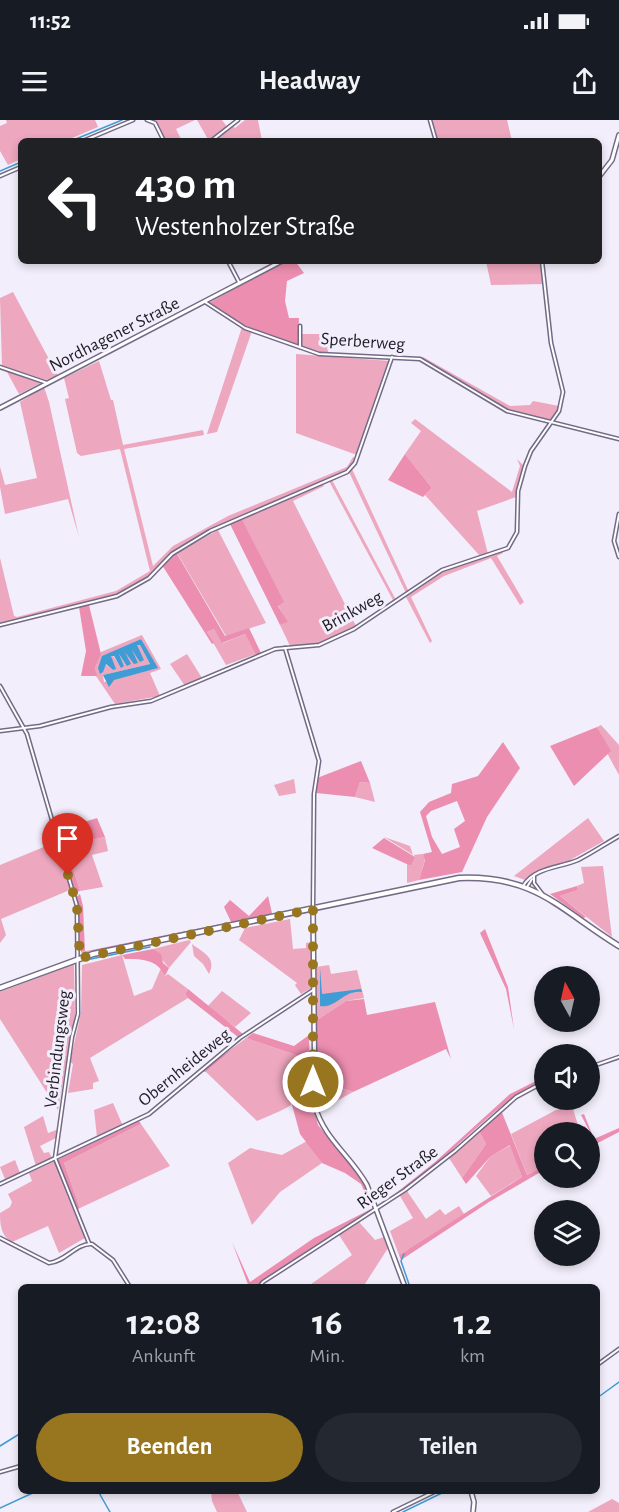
<!DOCTYPE html>
<html lang="de">
<head>
<meta charset="utf-8">
<style>
  body { margin:0; font-family:"Alegreya Sans",sans-serif; background:#242831; color:#f1f3f6; height:100vh; display:flex; flex-direction:column; font-size:22px; white-space:nowrap }
  * { box-sizing:border-box; margin:0 }
  p { font-size:20px; color:#9ea1a6 }
  .icon { flex:none; width:33px; height:33px; fill:none; stroke:currentColor; stroke-width:2; stroke-linecap:round; stroke-linejoin:round }
  .map { position:relative; flex:1; overflow:hidden }
  .drawer { position:absolute; left:18px; top:1164px; width:582px; height:210px; display:flex; flex-direction:column; background:#171b24; border-radius:9px; box-shadow:0 3px 9px #0003 }
  .drawer>* { flex:none }
  .hud { position:absolute; left:18px; top:18px; width:584px; height:126px; border-radius:9px; box-shadow:0 3px 9px #0003; background:#202124; color:#fff; overflow:hidden }
  .needle { width:39px; rotate:352deg }
  .tools { position:absolute; left:534px; top:846px; display:grid; gap:12px }
  .tools a { display:grid; place-items:center; width:66px; height:66px; border-radius:50%; background:#171b24; box-shadow:0 3px 9px #0003; font-size:30px }
  .pin { position:absolute; display:grid; place-items:center; width:51px; height:51px; color:#fff; margin:-62px -26px; border-radius:50% 50% 50% 0; rotate:-45deg; box-shadow:0 0 6px #0007 }
  .pin .icon { rotate:45deg }
  .me { position:absolute; width:66px; margin:-33px; rotate:0deg; stroke-linejoin:round; filter:drop-shadow(0 0 4px #0008) }
  .turn { display:flex; align-items:center; gap:21px; height:126px; padding:0 18px; font-size:27px }
  .turn .icon { width:78px; height:78px; stroke-width:2.5 }
  .turn b { display:block; font-size:42px; line-height:51px }
  .eta { display:flex; justify-content:space-evenly; align-items:center; height:102px; text-align:center }
  .eta b { font-size:36px; font-weight:700; line-height:42px }
  .button { display:flex; gap:12px; margin-top:auto; padding:12px 18px }
  .button a { flex:1; height:69px; border-radius:36px; background:#97761f; color:#fff; font-size:24px; font-weight:700; line-height:69px; text-align:center }
  .button a+a { background:#242831; color:#f1f3f6 }
  .status { display:flex; justify-content:space-between; align-items:center; height:42px; padding:0 30px; background:#171b24; direction:ltr }
  .status svg { height:16px; fill:currentColor }
  header { display:flex; justify-content:space-between; align-items:center; height:78px; padding:0 18px; background:#171b24; font-size:27px; font-weight:700 }
  .map>svg:first-child { display:block }
  .green { fill:#eda7be; fill-rule:evenodd }
  .forest { fill:#ec8eaf; fill-rule:evenodd }
  .water { fill:#3f9cd4 }
  .lines { fill:none; stroke-linecap:round; stroke-linejoin:round }
  .stream { stroke:#3f9cd4; stroke-width:1.5 }
  .minor-casing { stroke:#736b86; stroke-width:5 }
  .tertiary-casing { stroke:#736b86; stroke-width:6 }
  .secondary-casing { stroke:#736b86; stroke-width:7 }
  .minor { stroke:#fff; stroke-width:2 }
  .tertiary { stroke:#fff; stroke-width:3 }
  .secondary { stroke:#fff; stroke-width:4 }
  .route { stroke:#97761f; stroke-width:10; stroke-dasharray:0 18 }
  .labels { text-anchor:middle; stroke-width:6; stroke-linejoin:round; paint-order:stroke }
  .street-label { font-size:18px; fill:#1f1c26; stroke:#f2eefb }
</style>
</head>
<body>
<div class="status"><b>11:52</b><svg viewBox="0 0 49 12"><path d="M0 12V9h3v3zM5 12V6h3v6zM10 12V3h3v9zM15 12V0h3v12zM26 1h20v11H26zM47 4h2v5h-2z"/></svg></div>
<header><svg class="icon" aria-label="menu" viewBox="0 0 24 24"><path d="M4 6h16M4 12h16M4 18h16"/></svg>Headway<svg class="icon" aria-label="share" viewBox="0 0 24 24"><path d="M12 15V3M7 8l5-5 5 5M5 13v7h14v-7"/></svg></header>
<div class="map">
<svg width="619" height="1392" viewBox="0 0 619 1392">
  <rect width="100%" height="100%" fill="#f2eefb"/>
  <g class="green">
    <path d="M6,0H95L98,7L65,21H21V39L8,45L0,31V6L7,3Z"/>
    <path d="M149,0H195L176,9L182,21H165L155,3Z"/>
    <path d="M197,0H222L228,8L209,21Z"/>
    <path d="M245,0H258L262,21H212L232,5L235,8Z"/>
    <path d="M432,0H507L512,21H438Z"/>
    <path d="M486,141H540L544,164L491,165Z"/>
    <path d="M13,172L58,256L46,260L2,246L0,178Z"/>
    <path d="M242,207L252,211L217,312L207,314Z"/>
    <path d="M302,214H321V221L328,222V234L302,227Z"/>
    <path d="M296,234L390,241L357,335L296,313Z"/>
    <path d="M423,237L510,286L530,285L533,281L559,286L553,301L507,290L421,239Z"/>
    <path d="M99,241L111,280H113L123,325L203,310L204,315L124,329L153,446L173,426L228,396L347,347L353,337L356,338L347,351L206,412L167,436L148,457L117,475L0,504V438L14,496L17,497L116,471L150,451L120,329L81,336L77,333L65,279L69,278L64,258Z"/>
    <path d="M0,248L40,260L41,263L19,274L7,252Z"/>
    <path d="M44,267L49,282L79,417L68,379L5,394L0,367V347L5,365L37,358L20,282Z"/>
    <path d="M415,299L512,372L520,346L517,339L524,346L516,377L477,391L488,434L480,436L425,375L432,368L405,334L421,311L411,303Z"/>
    <path d="M352,349L409,472L406,473L349,352Z"/>
    <path d="M332,360L396,480L379,491L393,480L329,361Z"/>
    <path d="M322,364L324,366L293,381L356,506L318,524L290,526L280,505L287,502L278,485L283,482L242,399Z"/>
    <path d="M218,410L266,503L226,516L177,433Z"/>
    <path d="M502,431L503,433L497,436L524,482L520,485L491,438L444,456L411,477L432,521L430,523L406,477L446,450Z"/>
    <path d="M214,509L223,523L245,514L256,534L226,545L207,512Z"/>
    <path d="M142,515L161,549L150,553L160,576L115,584L96,556L95,548L101,532ZM141,519L157,548L104,562L103,555L150,544L140,525H136L144,540L131,530L137,543H134L127,532H124L130,544L127,545L119,534L124,546L121,547L113,536H111L113,550L105,544L103,536Z"/>
    <path d="M187,534L202,558L185,566L170,544Z"/>
    <path d="M601,605L619,625V655L607,633L610,631L597,607Z"/>
    <path d="M294,659L296,673L279,676L274,665Z"/>
    <path d="M360,662L370,663L375,682L355,677Z"/>
    <path d="M588,698L604,721L563,744L539,750L525,760L514,756Z"/>
    <path d="M105,717L108,731L92,735L103,767L80,771L66,725Z"/>
    <path d="M384,717L410,726L413,735L423,734L425,739L419,760L407,763V744L411,746L415,736Z"/>
    <path d="M56,722L72,769L1,799L6,815L0,823V745Z"/>
    <path d="M603,746L612,817L560,776L578,770L577,766L584,763L581,747Z"/>
    <path d="M290,799L293,829L306,828V823L311,822V868L301,874L295,865L297,863L239,820L245,808Z"/>
    <path d="M231,802L232,804L83,834L81,832Z"/>
    <path d="M189,820L191,822L169,848L153,829Z"/>
    <path d="M192,824C204,833 217,838 209,854L203,844L194,836Z"/>
    <path d="M122,835L134,876L152,869L161,848L165,856L168,854L188,869L185,874L188,878L90,938L99,961L93,963V969L68,973L73,944L70,942L81,893L82,845Z"/>
    <path d="M74,844L75,895L58,990L0,899V872Z"/>
    <path d="M329,845L331,854L357,850L364,878L346,881L317,900L316,847Z"/>
    <path d="M222,871L251,893L235,907L207,887Z"/>
    <path d="M246,918L299,936C301,986 303,981 257,1001L206,952Z"/>
    <path d="M316,959L353,972L320,990Z"/>
    <path d="M113,983L123,1006L97,1017L94,990Z"/>
    <path d="M572,986L579,1008L585,1006L588,1012H544V1046L527,1055L511,1014L556,990Z"/>
    <path d="M43,996L48,1013L59,1009L58,1017L40,1026L44,1033L49,1032L52,1038L36,1046L24,1007Z"/>
    <path d="M141,1004L170,1046L80,1088L64,1043Z"/>
    <path d="M479,1011L486,1024L462,1058L449,1038Z"/>
    <path d="M307,1021L322,1043L280,1072L252,1105L228,1043L250,1028L282,1035Z"/>
    <path d="M511,1025L522,1057L491,1076L476,1056L490,1037Z"/>
    <path d="M15,1040L20,1053L5,1059L0,1047Z"/>
    <path d="M53,1042L85,1118L59,1133L48,1106L12,1122C1,1116 0,1105 0,1093L10,1087L12,1082L8,1074L32,1061L29,1053Z"/>
    <path d="M407,1071L426,1099L440,1089L445,1095L459,1086L464,1094L399,1135L390,1111L413,1098L400,1076Z"/>
    <path d="M359,1102L375,1120L384,1117L388,1128L363,1167H307L352,1135L339,1115Z"/>
    <path d="M211,1371H237L247,1392H217L212,1381Z"/>
    <path d="M612,1379L619,1383V1392H588Z"/>
  </g>
  <g class="forest">
    <path d="M285,141H295L304,153L287,161L285,181L289,198H299L298,226L246,206L209,183Z"/>
    <path d="M405,334L432,368L423,377L388,360Z"/>
    <path d="M242,399L284,482L278,486L288,502L280,505L230,404Z"/>
    <path d="M176,432L225,516L249,508L261,533L256,535L245,514L222,523L214,509L207,512L214,523L212,524L162,445Z"/>
    <path d="M89,485L101,534L95,548L97,556H81L86,531L79,487Z"/>
    <path d="M597,607L611,631L574,666L550,626Z"/>
    <path d="M503,622L520,648L487,697L462,752L419,760L425,740L423,734L432,732L420,692L429,682L451,673L452,664L478,656ZM457,681L465,701L454,709L460,727L442,734L432,717L426,696L431,691Z"/>
    <path d="M361,641L370,663L360,662L355,677L316,673L317,658Z"/>
    <path d="M97,698L105,717L66,725L80,771L75,772L58,710Z"/>
    <path d="M384,718L415,737L411,746L372,728Z"/>
    <path d="M577,766L578,770L560,776L586,797L583,798L550,774Z"/>
    <path d="M80,774L83,786L85,831L81,832L76,777Z"/>
    <path d="M268,776L272,793L270,797L232,804L224,787L230,780L249,796Z"/>
    <path d="M485,809L508,867L514,909L506,869L480,813Z"/>
    <path d="M153,829L161,834L163,843L169,848L165,856C157,839 142,839 125,839L122,835Z"/>
    <path d="M188,869L243,914L238,917L188,878L185,874Z"/>
    <path d="M364,879L367,895L435,882L451,939L446,929L353,972L316,959L317,900L346,881Z"/>
    <path d="M253,913L294,926L309,915L311,976L318,1005L359,1054L374,1086H371L361,1064L345,1053L322,1043L300,1014L292,985L301,973L288,953L299,936L246,918L206,952L202,951Z"/>
    <path d="M544,957V960C498,981 463,1023 424,1055C412,1064 399,1076 386,1081L435,1042L510,974Z"/>
    <path d="M501,990L527,1055L544,1046V1050L489,1082L401,1140L399,1135L522,1057L510,1025L490,1037L466,1064L462,1058L486,1024L479,1011Z"/>
    <path d="M584,994L594,1019L619,1008V1012L590,1027V1012L581,995Z"/>
    <path d="M139,1001L141,1004L64,1043L80,1088L74,1091L53,1042Z"/>
    <path d="M371,1089L373,1091L262,1161L257,1167H249L232,1122L250,1162L314,1118Z"/>
  </g>
  <g class="water">
    <path d="M141,519L158,548L114,560L109,567L103,555L150,544L140,525H137L144,540L140,542L132,530L138,543L134,544L125,532L131,544L127,546L119,534L124,546L121,548L114,536H111L116,549L113,550L106,544L103,552L100,554L98,548L102,536Z"/>
    <path d="M320,848L322,874L361,869L362,872C344,869 336,889 320,886Z"/>
  </g>
  <g class="lines">
    <g class="stream">
      <path d="M71,21L122,0"/>
      <path d="M0,51L21,42"/>
      <path d="M86,840L150,827"/>
      <path d="M404,1134L401,1141L410,1167"/>
      <path d="M597,1278L619,1262"/>
      <path d="M0,1326L21,1313"/>
      <path d="M98,1371L110,1392"/>
      <path d="M423,1371L424,1374"/>
      <path d="M0,1388L37,1371"/>
      <path d="M403,1392L446,1371"/>
    </g>
    <defs>
      <g id="minor">
        <path d="M147,0L155,3L164,21"/>
        <path d="M430,0L436,21"/>
        <path d="M83,21L133,0"/>
        <path d="M211,21L238,0"/>
        <path d="M0,56L21,47"/>
        <path d="M228,141L239,162"/>
        <path d="M205,182L245,208L319,234L420,239L507,291L619,319"/>
        <path d="M300,206V227"/>
        <path d="M0,247L47,263"/>
        <path d="M619,394L614,421L619,437"/>
        <path d="M0,505L117,476L149,458L172,434L210,411L347,352L355,343L392,237"/>
        <path d="M285,528L319,641L314,674L313,789"/>
        <path d="M0,566L27,614L77,786L78,894L72,917L55,1038L89,1123"/>
        <path d="M0,611L40,606L111,587L151,581L275,529L319,525L354,509L442,450L508,428L517,412L518,371L525,346L531,331L559,291L563,272L551,223L542,141"/>
        <path d="M534,756V763L543,775"/>
        <path d="M523,766C535,747 559,748 578,740C592,733 605,724 619,716"/>
        <path d="M527,767L532,759"/>
        <path d="M590,947L619,937"/>
        <path d="M0,1064L149,994L240,918L313,870"/>
        <path d="M0,1118L49,1143C65,1142 76,1123 92,1124L113,1140L130,1167"/>
        <path d="M259,1167L263,1162L405,1070L455,1031L516,977L544,962"/>
        <path d="M597,1245L619,1229"/>
        <path d="M0,1352L21,1346"/>
        <path d="M393,1392L436,1371"/>
      </g>
      <g id="tertiary">
        <path d="M598,58L612,40L619,15"/>
        <path d="M0,288L282,141"/>
        <path d="M313,789L315,986C324,1019 351,1036 367,1065L405,1167"/>
        <path d="M471,1371L474,1382L473,1392"/>
      </g>
      <path id="secondary" d="M0,868L93,834L459,758C536,755 559,789 619,826"/>
    </defs>
    <use href="#minor" class="minor-casing"/>
    <use href="#tertiary" class="tertiary-casing"/>
    <use href="#secondary" class="secondary-casing"/>
    <use href="#minor" class="minor"/>
    <use href="#tertiary" class="tertiary"/>
    <use href="#secondary" class="secondary"/>
  </g>
  <g class="lines">
    <path class="route" d="M68,755L77,786L80,838L313,789V962"/>
  </g>
  <g class="labels">
    <g class="street-label">
      <text transform="translate(114 214) rotate(-27)" y="6">Nordhagener Straße</text>
      <text transform="translate(363 221) rotate(4)" y="6">Sperberweg</text>
      <text transform="translate(352 491) rotate(-29)" y="6">Brinkweg</text>
      <text transform="translate(57 929) rotate(-83)" y="6">Verbindungsweg</text>
      <text transform="translate(184 947) rotate(-39)" y="6">Obernheideweg</text>
      <text transform="translate(397 1057) rotate(-36)" y="6">Rieger Straße</text>
    </g>
  </g>
</svg>
<div class="tools">
<a><svg class="needle" viewBox="-14 -14 28 28"><path d="M0-13l5 13h-10z" fill="#e53935"/><path d="M0 13l5-13h-10z" fill="#9ea1a6"/></svg></a>
<a><svg class="icon" aria-label="sound" viewBox="0 0 24 24"><path d="M4 9h4l5-4v14l-5-4H4zM17 9q2 3 0 6"/></svg></a>
<a><svg class="icon" aria-label="search" viewBox="0 0 24 24"><circle cx="10" cy="10" r="6"/><path d="M15 15l6 6"/></svg></a>
<a><svg class="icon" aria-label="layers" viewBox="0 0 24 24"><path d="M12 4l9 5-9 5-9-5zM3 14l9 5 9-5"/></svg></a>
</div>
<div class="pin" style="left:68px;top:755px;background:#d93025"><svg class="icon" aria-label="arrive" viewBox="0 0 24 24"><path d="M6 21V4h12l-3 4 3 4H6"/></svg></div>
<svg class="me" style="left:313px;top:962px" viewBox="-20 -20 40 40"><circle r="17" fill="#97761f" stroke="#fff" stroke-width="3"/><path d="M0-11L8 9 0 5-8 9z" fill="#fff"/></svg>
<div class="hud">
<div class="turn"><svg class="icon" aria-label="left" viewBox="0 0 24 24"><path d="M17 20v-9H6M10 6l-5 5 5 5"/></svg><div><b>430 m</b>Westenholzer Straße</div></div>
</div>
<section class="drawer">
<div class="eta">
<div><b>12:08</b><p>Ankunft</p></div>
<div><b>16</b><p>Min.</p></div>
<div><b>1.2</b><p>km</p></div>
</div>
<div class="button"><a>Beenden</a><a>Teilen</a></div>
</section>
</div>
</body>
</html>
